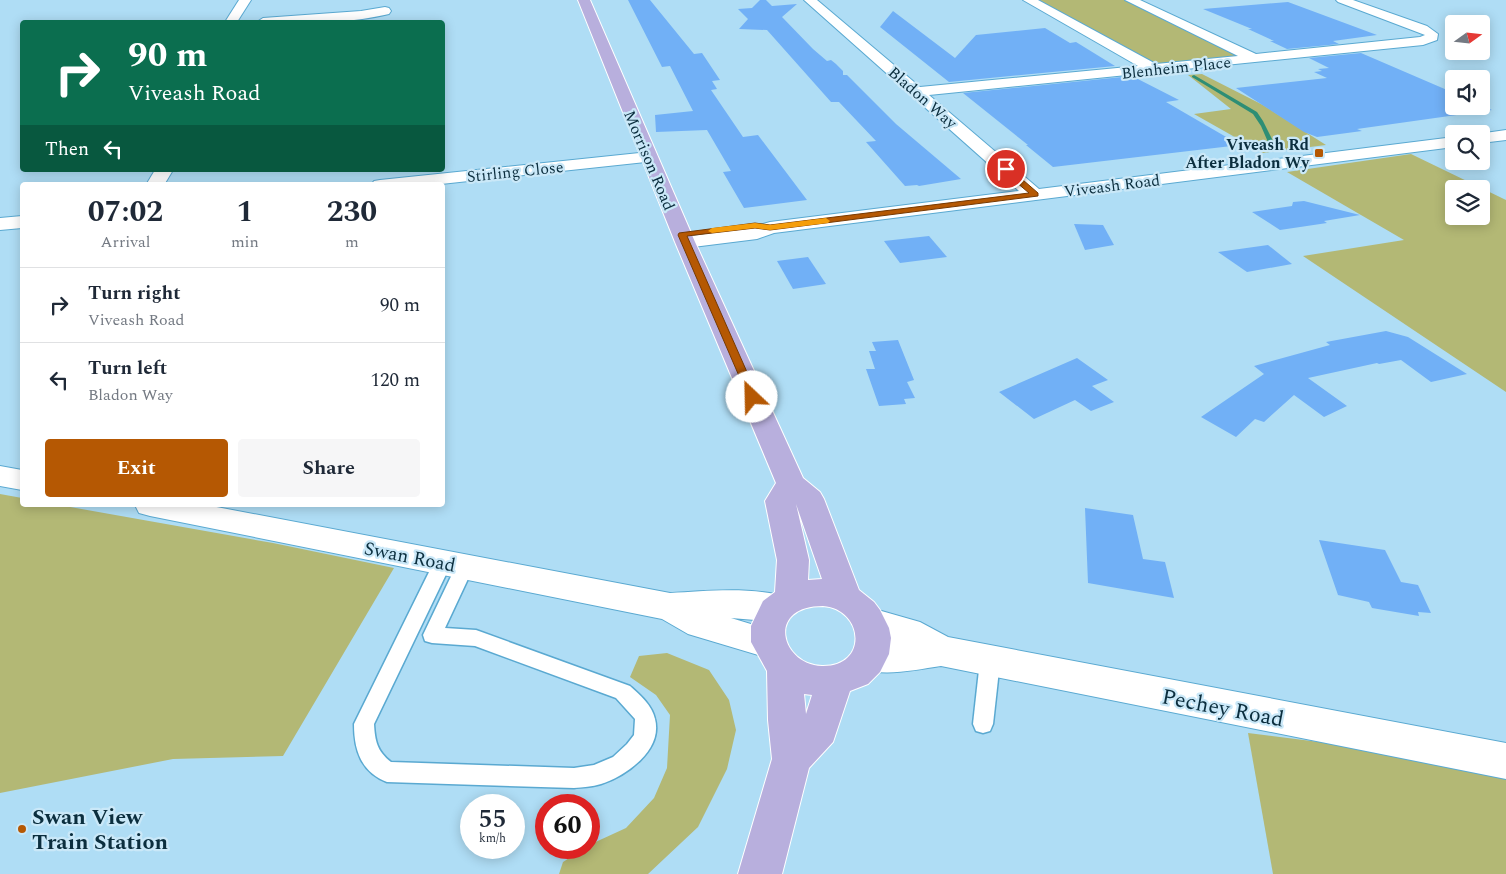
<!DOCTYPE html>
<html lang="en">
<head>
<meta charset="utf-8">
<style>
  body { margin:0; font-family:Spectral,serif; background:#f6f6f7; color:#1f2937; height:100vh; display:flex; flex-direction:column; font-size:19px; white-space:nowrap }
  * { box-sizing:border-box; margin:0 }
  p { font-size:16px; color:#747a83 }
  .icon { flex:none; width:28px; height:28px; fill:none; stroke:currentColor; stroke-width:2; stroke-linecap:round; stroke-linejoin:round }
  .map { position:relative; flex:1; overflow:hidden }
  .sheet { position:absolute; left:20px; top:182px; width:425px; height:325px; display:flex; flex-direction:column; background:#fff; border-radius:5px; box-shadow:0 2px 12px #0003 }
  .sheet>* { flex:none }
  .banner { position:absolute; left:20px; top:20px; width:425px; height:152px; border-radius:5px; box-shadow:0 2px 12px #0003; background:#0b6e4f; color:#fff; overflow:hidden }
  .needle { width:32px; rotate:75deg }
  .controls { position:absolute; left:1445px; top:15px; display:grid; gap:10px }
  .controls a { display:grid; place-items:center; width:45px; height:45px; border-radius:5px; background:#fff; box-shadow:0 2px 12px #0003; font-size:25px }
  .speed { position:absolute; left:460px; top:794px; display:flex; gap:10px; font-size:25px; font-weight:700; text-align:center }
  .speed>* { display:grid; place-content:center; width:65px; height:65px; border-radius:50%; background:#fff; box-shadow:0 2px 12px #0003; line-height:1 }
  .speed small { font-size:12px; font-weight:400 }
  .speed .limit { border:8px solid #d22; background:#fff; color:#111 }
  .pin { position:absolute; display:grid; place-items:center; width:42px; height:42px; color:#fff; margin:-21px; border:2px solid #fff; border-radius:50%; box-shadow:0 1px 5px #0007 }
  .me { position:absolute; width:55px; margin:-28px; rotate:336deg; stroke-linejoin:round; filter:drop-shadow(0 0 4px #0008) }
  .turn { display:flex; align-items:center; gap:18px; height:105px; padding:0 25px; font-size:22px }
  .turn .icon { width:65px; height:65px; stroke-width:2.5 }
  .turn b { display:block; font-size:35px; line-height:42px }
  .then { display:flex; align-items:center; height:48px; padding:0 25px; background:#0003; gap:10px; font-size:19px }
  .eta { display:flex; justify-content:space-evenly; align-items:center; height:85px; text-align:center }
  .eta b { font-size:30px; font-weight:700; line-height:35px }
  .primary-button { display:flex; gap:10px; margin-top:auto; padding:10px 25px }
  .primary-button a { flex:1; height:58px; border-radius:5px; background:#b55803; color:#fff; font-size:20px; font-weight:700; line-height:58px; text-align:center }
  .primary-button a+a { background:#f6f6f7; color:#1f2937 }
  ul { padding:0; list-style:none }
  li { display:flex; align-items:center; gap:15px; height:75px; padding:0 25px; border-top:1px solid #e0e1e3 }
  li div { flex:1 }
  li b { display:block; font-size:19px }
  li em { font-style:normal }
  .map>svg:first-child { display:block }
  .green { fill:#b3b875; fill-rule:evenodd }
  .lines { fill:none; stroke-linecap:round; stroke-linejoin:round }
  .stream { fill:#2e8e75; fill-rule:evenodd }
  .building { fill:#71b0f6 }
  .service-casing { stroke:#5aa9d1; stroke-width:3 }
  .minor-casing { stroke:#5aa9d1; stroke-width:2 }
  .primary-casing { stroke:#fff; stroke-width:2 }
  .service { fill:#fff; fill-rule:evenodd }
  .minor { fill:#fff; fill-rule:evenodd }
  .primary { fill:#b8afdd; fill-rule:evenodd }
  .route { fill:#b55803; stroke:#763902 }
  .slow { fill:#f59e0b }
  .poi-dot { fill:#b55803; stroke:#cae8f8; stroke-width:2 }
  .labels { text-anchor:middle; stroke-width:4.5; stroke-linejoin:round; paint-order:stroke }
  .far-street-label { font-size:16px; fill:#0b2e3e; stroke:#cae8f8 }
  .far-poi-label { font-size:16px; font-weight:bold; fill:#0b2e3e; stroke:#cae8f8; text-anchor:end }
  .street-label { font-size:19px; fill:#0b2e3e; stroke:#cae8f8 }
  .near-street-label { font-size:22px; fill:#0b2e3e; stroke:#cae8f8 }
  .near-poi-label { font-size:22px; font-weight:bold; fill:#0b2e3e; stroke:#cae8f8; text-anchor:start }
</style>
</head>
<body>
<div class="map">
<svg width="1506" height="874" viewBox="0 0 1506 874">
  <rect width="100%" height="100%" fill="#afddf5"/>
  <g class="green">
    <path d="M1035,0H1132L1240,57L1165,64L1150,61Z"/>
    <path d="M1202,74L1263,105L1326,145L1263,153L1194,114L1231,109L1188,75Z"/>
    <path d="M1411,154L1506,200V392L1303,256L1404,240L1287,172ZM1454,189H1481V216H1454Z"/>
    <path d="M0,494L22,498V505H59L273,543L394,568L283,756L173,759L0,793Z"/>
    <path d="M667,653L709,670L729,700L736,730L727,769L698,827L648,874H559L563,862L585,848H589V845L626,828L654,798L667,768L670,715L656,695L630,677L639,656Z"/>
    <path d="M1248,733L1437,757L1506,775V874H1273Z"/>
  </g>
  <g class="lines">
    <path class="stream" d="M1194,75L1257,112L1263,121L1277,149L1276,150L1271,149L1261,126L1253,114L1192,77V76Z"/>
  </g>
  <g class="building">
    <path d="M628,0H650L694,54L702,53L720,80L712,81L717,89L711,90L743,137L758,135L807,200L744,208L723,172L731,171L707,130L656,132L655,115L693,111L670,66L662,67Z"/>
    <path d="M760,0H766L772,6L797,4L782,17L813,49L827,61L831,60L836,64L843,71V75H847L896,124L961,179L919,186L917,185L905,186L866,142L876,141L839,102H831L767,30L739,29L748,19L738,9L752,8Z"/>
    <path d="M1288,2L1377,35L1333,41L1339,44L1287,49L1270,41H1274L1248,29H1252L1203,9Z"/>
    <path d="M893,11L955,58L976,35L1045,28L1070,43L1076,42L1115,66L949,82L880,27Z"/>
    <path d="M1361,53L1454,93V106L1481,105L1492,110L1357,129L1362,131L1317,137L1304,132L1236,88L1327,78L1314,72L1322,71L1318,69L1329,68L1309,58Z"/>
    <path d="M1132,76L1179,100L1166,102L1240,145L1053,167L1026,145H1028L963,93Z"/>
    <path d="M1304,201L1360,215L1324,221L1327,223L1280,230L1252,212L1292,206L1293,202Z"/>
    <path d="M1074,224L1103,225L1114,245L1085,250Z"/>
    <path d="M929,236L947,257L900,263L884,241Z"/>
    <path d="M1268,245L1292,264L1247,272L1218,252Z"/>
    <path d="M808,257L826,284L793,289L777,261Z"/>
    <path d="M1386,331L1408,337L1467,374L1431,382L1401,360L1379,364L1377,363L1308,378L1347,406L1324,417L1294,395L1264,422L1255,419L1236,437L1201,417L1264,374L1254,366L1330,345L1326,342Z"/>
    <path d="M898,340L914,380L907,382L915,398L904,399L906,404L879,406L866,369H875L869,351H876L872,342Z"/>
    <path d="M1077,358L1108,380L1092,386L1114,402L1091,411L1075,400L1034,419L999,392Z"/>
    <path d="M1085,508L1133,515L1143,559L1165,562L1174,598L1088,583Z"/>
    <path d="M1319,540L1385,550L1401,582L1418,585L1431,613L1418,612L1419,616L1372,608L1369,602L1338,595Z"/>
  </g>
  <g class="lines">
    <defs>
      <g id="service">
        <path d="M443,555L449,557L452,562L374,724C375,741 377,751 391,762L574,768L594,765L613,757L627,744L634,735L635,719L616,698L475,646L432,643L425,641L423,635L456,566L459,561L465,559L471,561L474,566L445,628L476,630L630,686C640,695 652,705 655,719C663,750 626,776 601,784C592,787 583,787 574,788L387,782C361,772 354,750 354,724L434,562L437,557Z"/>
        <path d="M990,653L997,655L1000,661L993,724L990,731L983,733L976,731L973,724L980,661L983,655Z"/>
      </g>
      <g id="minor">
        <path d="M239,0H251L237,22H225Z"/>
        <path d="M804,0H817L920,87L1138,66L1023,0H1038L1156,64L1238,56L1125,0H1140L1256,54L1420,37L1425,35L1338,2L1336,0H1353L1427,26L1438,34L1437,40L1423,45L929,95L1039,189L1454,137V147L774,233L757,239L685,248L678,246L675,242L678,238L753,227L770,222L1019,191Z"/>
        <path d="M385,7L389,8L391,11L389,14C356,22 290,27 257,22L263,18L361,11Z"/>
        <path d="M1506,130V140L1481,143V134H1478Z"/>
        <path d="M649,152L655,153L658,157L655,161L432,185H371L374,181L380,180Z"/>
        <path d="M155,170H173L164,185H146Z"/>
        <path d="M22,216V228L0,230V218Z"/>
        <path d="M0,466L22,470V490L0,486Z"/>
        <path d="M135,505H206L670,593C707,591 754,586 790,598L795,608L790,618L778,622L731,618L780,633L786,643L780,653L768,658L688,634L662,619L150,516L139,513Z"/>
        <path d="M871,608L920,622L948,637L1506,743V779L941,666C914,670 884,677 858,668L853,657L858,646L871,642L890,641L859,632L854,622L859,612Z"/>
      </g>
      <path id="primary" d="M578,0H590L695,242L803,478L820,492L824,499L859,590L874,602L880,610L889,628L891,638L889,654L880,672L868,684L850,691L833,742L809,768L782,874H738L772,759L768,720L767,671L751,642V626L763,601L775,592L777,560L765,501L776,483L675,242ZM796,504L822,579L808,580L809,560ZM823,606C864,609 869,667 822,666C781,665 765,606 823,606ZM804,694L812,695L806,714Z"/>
    </defs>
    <use href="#service" class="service-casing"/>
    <use href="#minor" class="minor-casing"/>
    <use href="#primary" class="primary-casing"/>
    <use href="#service" class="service"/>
    <use href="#minor" class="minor"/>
    <use href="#primary" class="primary"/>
  </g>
  <path class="route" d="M1003,167H1008L1038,193V196L770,230L755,228L687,236L758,397L756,399H749L678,235L679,233L755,223L770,225L1029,193L1003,171Z"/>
  <path class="slow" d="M826,218L830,221L828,223L770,230L755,228L712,233L708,231L712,228L755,223L770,225Z"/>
  <g class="poi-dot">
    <rect x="1314" y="148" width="10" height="10" rx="2.5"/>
    <circle cx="22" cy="829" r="5"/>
  </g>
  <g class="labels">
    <g class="far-street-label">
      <text transform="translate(1176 67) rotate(-6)" y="6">Blenheim Place</text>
      <text transform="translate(923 97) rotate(41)" y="6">Bladon Way</text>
      <text transform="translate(650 160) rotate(67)" y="6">Morrison Road</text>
      <text transform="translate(515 171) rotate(-6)" y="6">Stirling Close</text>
      <text transform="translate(1112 185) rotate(-7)" y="6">Viveash Road</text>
    </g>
    <g class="far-poi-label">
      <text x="1309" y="150">Viveash Rd<tspan x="1309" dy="18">After Bladon Wy</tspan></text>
    </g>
    <g class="street-label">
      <text transform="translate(410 556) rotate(11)" y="7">Swan Road</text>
    </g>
    <g class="near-street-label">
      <text transform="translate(1223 707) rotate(11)" y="8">Pechey Road</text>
    </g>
    <g class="near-poi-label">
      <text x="32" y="824">Swan View<tspan x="32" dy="25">Train Station</tspan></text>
    </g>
  </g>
</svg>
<div class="controls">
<a><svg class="needle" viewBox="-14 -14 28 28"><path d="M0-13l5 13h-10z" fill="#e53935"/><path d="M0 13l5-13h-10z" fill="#747a83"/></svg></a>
<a><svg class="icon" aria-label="sound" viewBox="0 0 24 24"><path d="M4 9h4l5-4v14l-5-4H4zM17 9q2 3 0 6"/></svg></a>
<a><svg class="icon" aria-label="search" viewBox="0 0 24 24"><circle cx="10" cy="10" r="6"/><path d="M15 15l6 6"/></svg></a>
<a><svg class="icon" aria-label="layers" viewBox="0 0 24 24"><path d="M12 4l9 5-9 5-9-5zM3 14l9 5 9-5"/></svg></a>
</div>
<div class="speed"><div>55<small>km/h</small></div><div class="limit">60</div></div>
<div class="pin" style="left:1006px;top:169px;background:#d93025"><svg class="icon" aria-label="arrive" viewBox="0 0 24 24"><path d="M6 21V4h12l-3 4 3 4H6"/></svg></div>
<svg class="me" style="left:752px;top:397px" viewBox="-20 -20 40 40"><circle r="19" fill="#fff"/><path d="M0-13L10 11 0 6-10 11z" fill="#b55803"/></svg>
<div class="banner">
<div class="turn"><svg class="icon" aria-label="right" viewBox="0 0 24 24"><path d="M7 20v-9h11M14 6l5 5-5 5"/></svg><div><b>90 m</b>Viveash Road</div></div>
<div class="then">Then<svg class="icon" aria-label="left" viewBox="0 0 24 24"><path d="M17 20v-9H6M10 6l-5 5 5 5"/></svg></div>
</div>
<section class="sheet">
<div class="eta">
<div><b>07:02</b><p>Arrival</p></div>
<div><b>1</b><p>min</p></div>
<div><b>230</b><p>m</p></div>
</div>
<ul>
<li><svg class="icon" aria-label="right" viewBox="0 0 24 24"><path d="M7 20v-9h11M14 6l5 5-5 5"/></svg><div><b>Turn right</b><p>Viveash Road</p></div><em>90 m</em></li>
<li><svg class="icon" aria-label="left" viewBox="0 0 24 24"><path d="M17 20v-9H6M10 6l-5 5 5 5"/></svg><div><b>Turn left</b><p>Bladon Way</p></div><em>120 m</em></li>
</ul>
<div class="primary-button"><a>Exit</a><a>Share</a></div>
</section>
</div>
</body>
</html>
